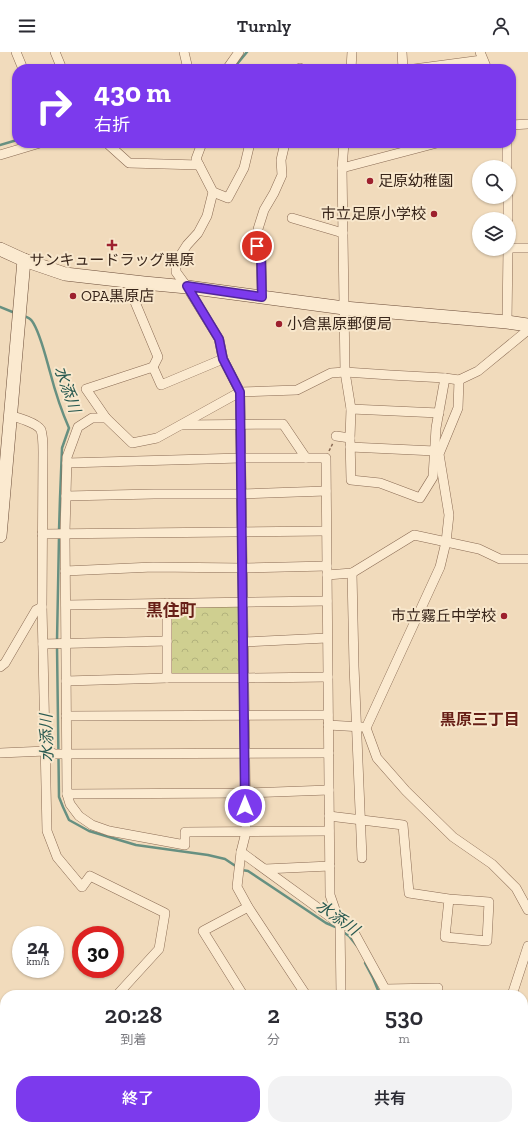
<!DOCTYPE html>
<html lang="ja">
<head>
<meta charset="utf-8">
<style>
  body { margin:0; font-family:"Zilla Slab","Noto Sans JP",serif; background:#f2f2f3; color:#2b2b33; height:100vh; display:flex; flex-direction:column; font-size:15px; white-space:nowrap }
  * { box-sizing:border-box; margin:0 }
  p { font-size:13px; color:#7c7c81 }
  .icon { flex:none; width:22px; height:22px; fill:none; stroke:currentColor; stroke-width:2; stroke-linecap:round; stroke-linejoin:round }
  .map { position:relative; flex:1; overflow:hidden }
  .sheet { position:absolute; left:0px; top:938px; width:528px; height:140px; display:flex; flex-direction:column; background:#fff; border-radius:16px 16px 0 0; box-shadow:0 1px 3px #0004 }
  .sheet>* { flex:none }
  .hud { position:absolute; left:12px; top:12px; width:504px; height:84px; border-radius:16px; box-shadow:0 1px 3px #0004; background:#7c3aed; color:#fff; overflow:hidden }
  .buttons { position:absolute; left:472px; top:108px; display:grid; gap:8px }
  .buttons a { display:grid; place-items:center; width:44px; height:44px; border-radius:50%; background:#fff; box-shadow:0 1px 3px #0004; font-size:20px }
  .speed { position:absolute; left:12px; top:874px; display:flex; gap:8px; font-size:20px; font-weight:700; text-align:center }
  .speed>* { display:grid; place-content:center; width:52px; height:52px; border-radius:50%; background:#fff; box-shadow:0 1px 3px #0004; line-height:1 }
  .speed small { font-size:10px; font-weight:400 }
  .speed .limit { border:6px solid #d22; background:#fff; color:#111 }
  .pin { position:absolute; display:grid; place-items:center; width:34px; height:34px; color:#fff; margin:-17px; border:2px solid #fff; border-radius:50%; box-shadow:0 1px 4px #0007 }
  .me { position:absolute; width:44px; margin:-22px; rotate:0deg; stroke-linejoin:round; filter:drop-shadow(0 0 3px #0008) }
  .turn { display:flex; align-items:center; gap:14px; height:84px; padding:0 16px; font-size:18px }
  .turn .icon { width:52px; height:52px; stroke-width:2.5 }
  .turn b { display:block; font-size:28px; line-height:34px }
  .eta { display:flex; justify-content:space-evenly; align-items:center; height:68px; text-align:center }
  .eta b { font-size:24px; font-weight:600; line-height:28px }
  .cta { display:flex; gap:8px; margin-top:auto; padding:8px 16px }
  .cta a { flex:1; height:46px; border-radius:16px; background:#7c3aed; color:#fff; font-size:16px; font-weight:600; line-height:46px; text-align:center }
  .cta a+a { background:#f2f2f3; color:#2b2b33 }
  header { display:flex; justify-content:space-between; align-items:center; height:52px; padding:0 16px; background:#fff; font-size:18px; font-weight:600 }
  .map>svg:first-child { display:block }
  .park { fill:url(#park-crowns) }
  .lines { fill:none; stroke-linecap:round; stroke-linejoin:round }
  .stream { stroke:#679081; stroke-width:2.5 }
  .street-casing { stroke:#8a6b54; stroke-width:10 }
  .secondary-casing { stroke:#6b4c38; stroke-width:14 }
  .path { stroke:#8a6b54; stroke-width:1.5; stroke-dasharray:3 2; stroke-linecap:butt }
  .street { stroke:#fbead0; stroke-width:9 }
  .secondary { stroke:#fbead0; stroke-width:13 }
  .route-casing { stroke:#51269a; stroke-width:10 }
  .route { stroke:#7c3aed; stroke-width:7 }
  .poi-dot { fill:#9d202e; stroke:#f8e7cc; stroke-width:1.5 }
  .labels { text-anchor:middle; stroke-width:4; stroke-linejoin:round; paint-order:stroke }
  .poi-label { font-size:15px; fill:#38251a; stroke:#f8e7cc; text-anchor:start }
  .water-label { font-size:16px; font-style:italic; fill:#285950; stroke:#f8e7cc }
  .neighbourhood-label { font-size:16px; font-weight:bold; fill:#671f17; stroke:#f8e7cc }
  .quarter-label { font-size:17px; font-weight:bold; fill:#671f17; stroke:#f8e7cc }
</style>
</head>
<body>
<header><svg class="icon" aria-label="menu" viewBox="0 0 24 24"><path d="M4 6h16M4 12h16M4 18h16"/></svg>Turnly<svg class="icon" aria-label="person" viewBox="0 0 24 24"><circle cx="12" cy="8" r="4"/><path d="M4 21q1-7 8-7t8 7"/></svg></header>
<div class="map">
<svg width="528" height="1078" viewBox="0 0 528 1078">
  <defs>
    <pattern id="park-crowns" width="20" height="18" patternUnits="userSpaceOnUse"><rect width="20" height="18" fill="#cfcf90"/><path d="M2 6a3 3 0 1 1 6 0M12 15a3 3 0 1 1 6 0" fill="none" stroke="#b2b27c"/></pattern>
  </defs>
  <rect width="100%" height="100%" fill="#f1dbbc"/>
  <path class="park" d="M237,554L239,556L241,623H170V556Z"/>
  <g class="lines">
    <g class="stream">
      <path d="M233,17L247,0"/>
      <path d="M0,93L17,88"/>
      <path d="M0,255L15,261"/>
      <path d="M24,264C27,265 30,266 32,269C40,280 46,306 50,320C55,339 61,358 69,376L62,396L60,446L59,479"/>
      <path d="M57,589L59,484"/>
      <path d="M57,594L59,745L63,755L69,768L89,779L136,793L208,803L225,807L237,815"/>
      <path d="M242,818L248,819L326,871L338,876"/>
      <path d="M342,879L349,884L357,894"/>
      <path d="M365,911L373,926L380,943"/>
      <path d="M359,1078L360,1073"/>
    </g>
    <defs>
      <g id="street">
        <path d="M16,0L23,17"/>
        <path d="M55,0L62,17"/>
        <path d="M184,0L188,17"/>
        <path d="M402,0L403,17"/>
        <path d="M480,0L487,17"/>
        <path d="M227,17L239,0"/>
        <path d="M299,17L300,16"/>
        <path d="M351,17L352,0"/>
        <path d="M414,17L482,8"/>
        <path d="M511,73L528,72"/>
        <path d="M110,91L109,93L129,111L199,113"/>
        <path d="M202,91L196,107L213,140L207,164L198,181L187,193L176,210V220L187,235L219,287L223,307L240,340L246,780L241,800L237,835L248,855L306,943"/>
        <path d="M507,91V115"/>
        <path d="M0,103L40,91"/>
        <path d="M342,116L437,91"/>
        <path d="M213,140L228,146L244,116L250,91"/>
        <path d="M508,145V167"/>
        <path d="M292,166L343,181"/>
        <path d="M509,196H528"/>
        <path d="M144,231L135,250L158,305L153,315"/>
        <path d="M262,245L261,202L257,194L258,177L264,158L274,141L282,123L281,108L285,91"/>
        <path d="M507,270L508,197"/>
        <path d="M459,328L458,356L439,402L449,463L446,490L440,515L366,676L377,706L406,739L453,785L492,812L516,836L528,858"/>
        <path d="M351,357L439,361"/>
        <path d="M10,364C17,365 37,371 41,378C43,384 43,394 43,400L42,555L47,779L57,805L82,835L90,824L165,861L159,897L117,943"/>
        <path d="M106,366L86,337L153,315L161,333L223,307"/>
        <path d="M182,373L283,372L306,406"/>
        <path d="M336,384L350,386L351,357L345,320L342,116L344,91"/>
        <path d="M350,386L351,428L380,431L420,446L433,425L436,376L445,326"/>
        <path d="M350,395L435,399"/>
        <path d="M67,411L241,406H326L330,843L340,872L341,943"/>
        <path d="M66,444L154,442H242L326,439"/>
        <path d="M42,482L326,479"/>
        <path d="M65,519L153,515L243,516L327,514"/>
        <path d="M352,521L354,614L362,806"/>
        <path d="M327,523L352,521L414,483L479,497L500,507H528"/>
        <path d="M167,551V626H244L328,625"/>
        <path d="M66,553L327,549"/>
        <path d="M243,590L327,586"/>
        <path d="M43,592L167,589"/>
        <path d="M0,615L5,611L36,558L42,555"/>
        <path d="M66,629L167,626"/>
        <path d="M66,664L328,663"/>
        <path d="M328,673L362,675"/>
        <path d="M0,701L46,699L55,702L329,701"/>
        <path d="M329,738L245,741L67,742L65,481L67,405L78,375L92,366H106L132,391L157,386L240,340L297,338L331,321L345,320L390,323L445,326L459,328L478,319L528,278"/>
        <path d="M67,742L70,752L79,764L92,773L109,779L185,793V780L329,779"/>
        <path d="M329,764L403,773L409,841L449,847L445,885L487,889L489,850L449,847"/>
        <path d="M241,800L340,872L351,875L385,937L438,936"/>
        <path d="M265,817L330,814"/>
        <path d="M243,943L203,879L248,855"/>
        <path d="M512,943L528,894"/>
        <path d="M523,1067L528,1065"/>
        <path d="M0,1073L3,1078"/>
        <path d="M47,1073L51,1078"/>
        <path d="M97,1073L102,1078"/>
        <path d="M158,1073L163,1078"/>
        <path d="M226,1073L231,1078"/>
        <path d="M447,1073L464,1078"/>
        <path d="M73,1078L78,1073"/>
        <path d="M263,1078L268,1073"/>
        <path d="M280,1078L282,1073"/>
        <path d="M317,1078V1073"/>
        <path d="M366,1078L367,1073"/>
        <path d="M420,1078V1073"/>
        <path d="M493,1078L508,1073"/>
      </g>
      <g id="secondary">
        <path d="M0,197L24,208L65,222L144,231L187,235L344,256L507,270L528,273"/>
        <path d="M0,484L24,208"/>
      </g>
    </defs>
    <use href="#street" class="street-casing"/>
    <use href="#secondary" class="secondary-casing"/>
    <path class="path" d="M329,399L333,391"/>
    <use href="#street" class="street"/>
    <use href="#secondary" class="secondary"/>
  </g>
  <g class="lines">
    <defs>
      <path id="route" d="M245,754L240,340L223,307L219,287L187,234L262,245L261,202L257,194"/>
    </defs>
    <use href="#route" class="route-casing"/>
    <use href="#route" class="route"/>
  </g>
  <g class="poi-dot">
    <circle cx="370" cy="129" r="4"/>
    <circle cx="434" cy="162" r="4"/>
    <path d="M110 187h4v4h4v4h-4v4h-4v-4h-4v-4h4z"/>
    <circle cx="73" cy="244" r="4"/>
    <circle cx="279" cy="272" r="4"/>
    <circle cx="504" cy="564" r="4"/>
  </g>
  <g class="labels">
    <g class="poi-label">
      <text x="378" y="134">足原幼稚園</text>
      <text x="426" y="167" text-anchor="end">市立足原小学校</text>
      <text x="112" y="213" text-anchor="middle">サンキュードラッグ黒原</text>
      <text x="81" y="249">OPA黒原店</text>
      <text x="287" y="277">小倉黒原郵便局</text>
      <text x="496" y="569" text-anchor="end">市立霧丘中学校</text>
    </g>
    <g class="water-label">
      <text transform="translate(68 337) rotate(71)" y="6">水添川</text>
      <text transform="translate(46 686) rotate(-91)" y="6">水添川</text>
      <text transform="translate(338 865) rotate(36)" y="6">水添川</text>
    </g>
    <g class="neighbourhood-label">
      <text x="480" y="673">黒原三丁目</text>
    </g>
    <g class="quarter-label">
      <text x="171" y="564">黒住町</text>
    </g>
  </g>
</svg>
<div class="buttons">
<a><svg class="icon" aria-label="search" viewBox="0 0 24 24"><circle cx="10" cy="10" r="6"/><path d="M15 15l6 6"/></svg></a>
<a><svg class="icon" aria-label="layers" viewBox="0 0 24 24"><path d="M12 4l9 5-9 5-9-5zM3 14l9 5 9-5"/></svg></a>
</div>
<div class="speed"><div>24<small>km/h</small></div><div class="limit">30</div></div>
<div class="pin" style="left:257px;top:194px;background:#d93025"><svg class="icon" aria-label="arrive" viewBox="0 0 24 24"><path d="M6 21V4h12l-3 4 3 4H6"/></svg></div>
<svg class="me" style="left:245px;top:754px" viewBox="-20 -20 40 40"><circle r="17" fill="#7c3aed" stroke="#fff" stroke-width="3"/><path d="M0-11L8 9 0 5-8 9z" fill="#fff"/></svg>
<div class="hud">
<div class="turn"><svg class="icon" aria-label="right" viewBox="0 0 24 24"><path d="M7 20v-9h11M14 6l5 5-5 5"/></svg><div><b>430 m</b>右折</div></div>
</div>
<section class="sheet">
<div class="eta">
<div><b>20:28</b><p>到着</p></div>
<div><b>2</b><p>分</p></div>
<div><b>530</b><p>m</p></div>
</div>
<div class="cta"><a>終了</a><a>共有</a></div>
</section>
</div>
</body>
</html>
